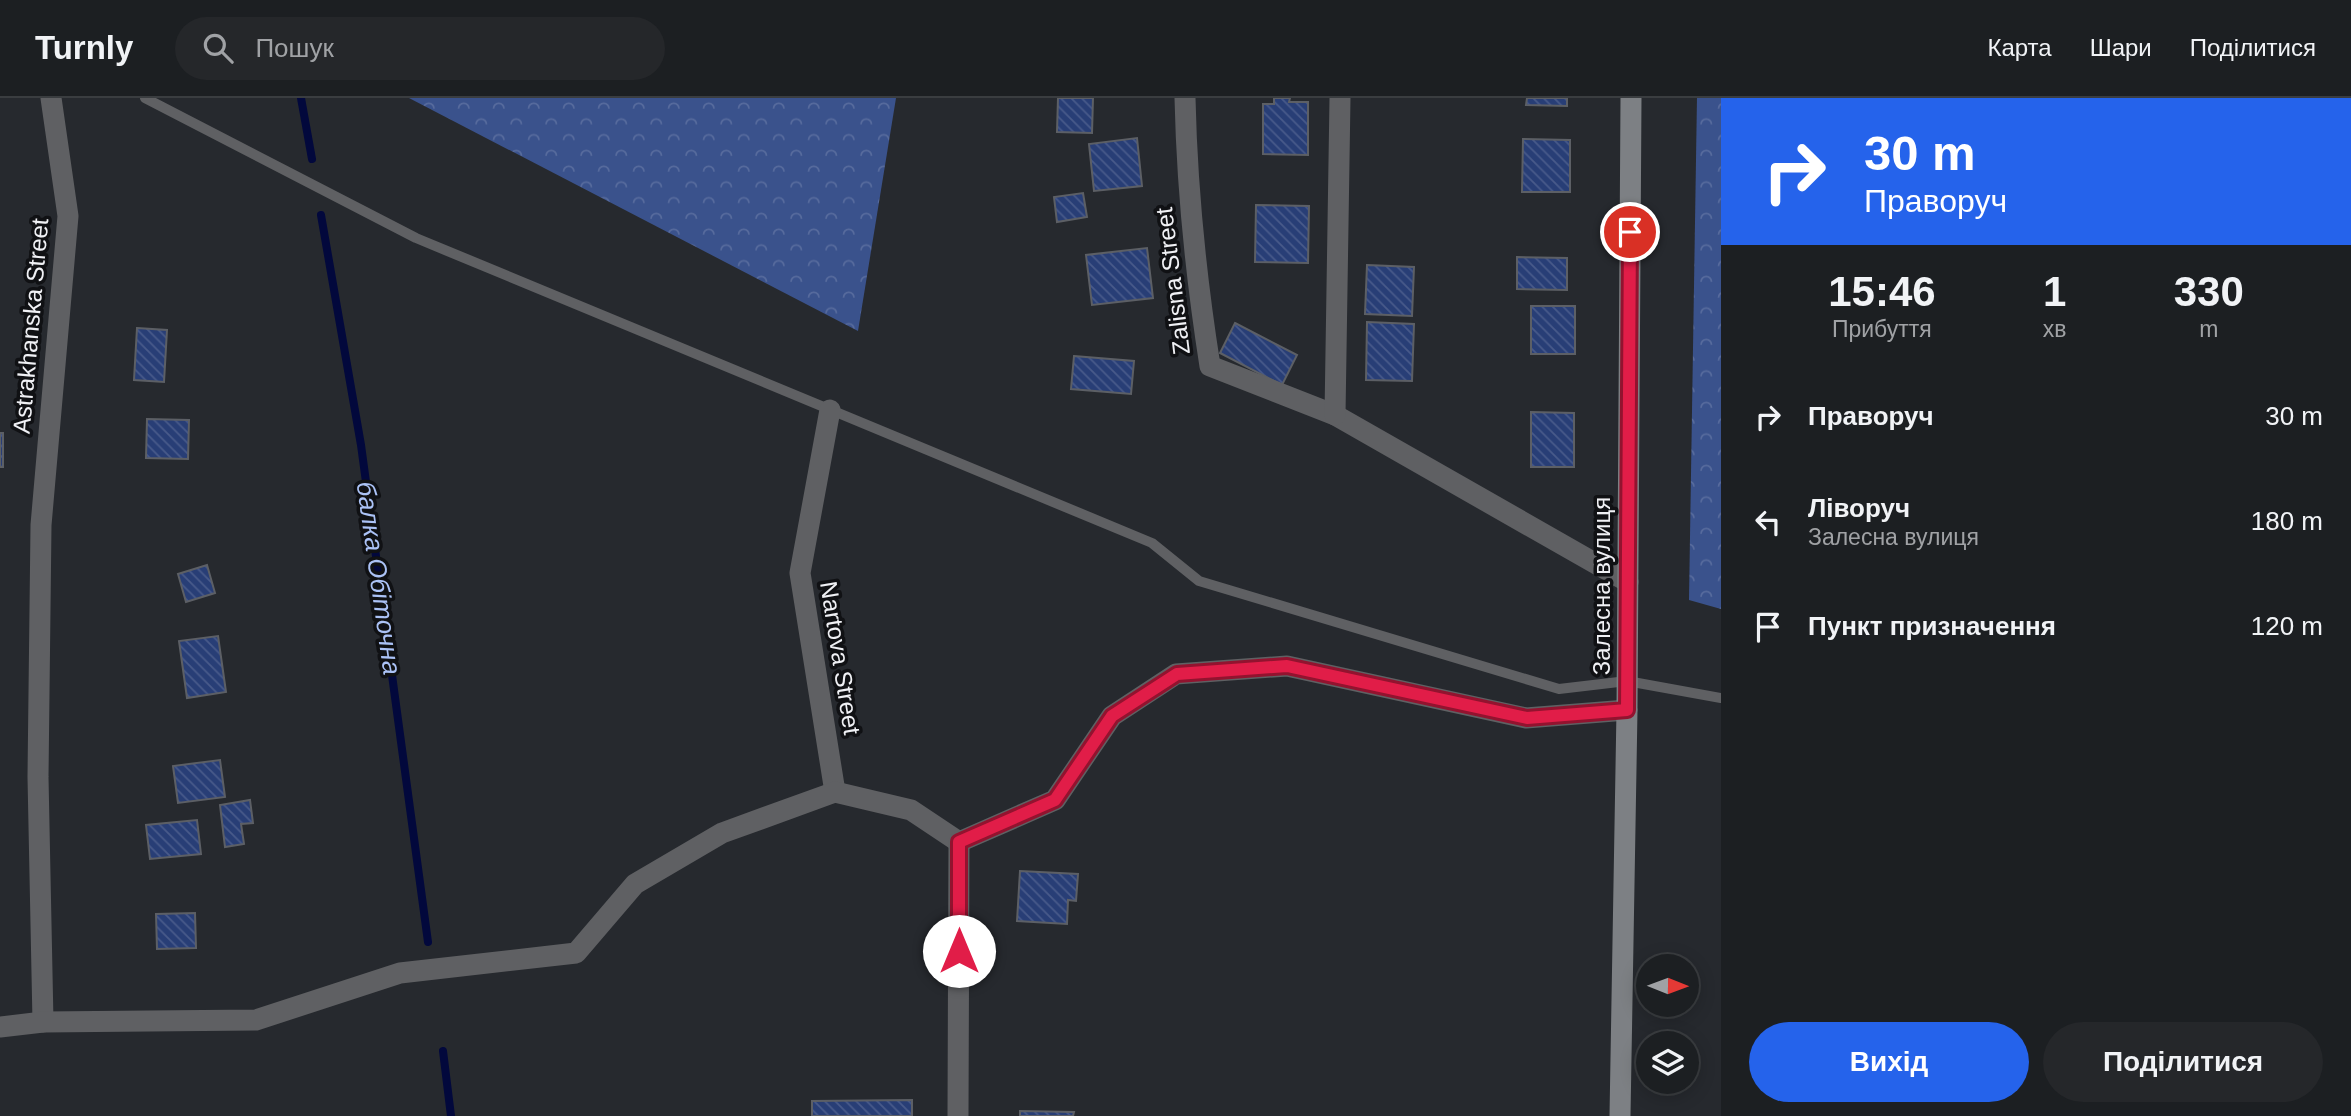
<!DOCTYPE html>
<html lang="uk">
<head>
<meta charset="utf-8">
<style>
  body { margin:0; font-family:Helvetica,sans-serif; background:#25272a; color:#f1f3f6; height:100vh; display:flex; flex-direction:column; font-size:26px; white-space:nowrap }
  * { box-sizing:border-box; margin:0 }
  p { font-size:23px; color:#a0a2a5 }
  .icon { flex:none; width:38px; height:38px; fill:none; stroke:currentColor; stroke-width:2; stroke-linecap:round; stroke-linejoin:round }
  .map { position:relative; flex:1; overflow:hidden }
  .side { display:flex; flex-direction:column; background:#1c1f22; width:630px }
  .side>* { flex:none }
  .guide { background:#2563eb; color:#fff; overflow:hidden }
  .needle { width:46px; rotate:91deg }
  .fabs { position:absolute; left:1636px; top:856px; display:grid; gap:14px }
  .fabs a { display:grid; place-items:center; width:63px; height:63px; border-radius:50%; background:#1c1f22; box-shadow:0 4px 18px #0003,0 0 0 2px #3a3d40; font-size:35px }
  .pin { position:absolute; display:grid; place-items:center; width:60px; height:60px; color:#fff; margin:-30px; border:4px solid #fff; border-radius:50%; box-shadow:0 2px 7px #0007 }
  .me { position:absolute; width:77px; margin:-38px; rotate:0deg; stroke-linejoin:round; filter:drop-shadow(0 0 5px #0008) }
  .turn { display:flex; align-items:center; gap:24px; height:147px; padding:0 28px; font-size:32px }
  .turn .icon { width:91px; height:91px; stroke-width:2.5 }
  .turn b { display:block; font-size:49px; line-height:60px }
  .eta { display:flex; justify-content:space-evenly; align-items:center; height:119px; text-align:center }
  .eta b { font-size:42px; font-weight:700; line-height:49px }
  .primary-button { display:flex; gap:14px; margin-top:auto; padding:14px 28px }
  .primary-button a { flex:1; height:80px; border-radius:42px; background:#2563eb; color:#fff; font-size:28px; font-weight:700; line-height:80px; text-align:center }
  .primary-button a+a { background:#25272a; color:#f1f3f6 }
  ul { padding:0; list-style:none }
  li { display:flex; align-items:center; gap:21px; height:105px; padding:0 28px }
  li div { flex:1 }
  li b { display:block; font-size:26px }
  li em { font-style:normal }
  header { display:flex; align-items:center; gap:42px; box-sizing:border-box; height:98px; padding:0 35px; background:#1c1f22; border-bottom:2px solid #3a3d40 }
  header strong { font-size:33px }
  nav { display:flex; gap:38px; margin-inline-start:auto; font-size:24px }
  .search { width:490px; height:63px; background:#25272a; display:flex; align-items:center; gap:18px; box-sizing:border-box; padding:0 24px; border-radius:38px; color:#a0a2a5; font-size:26px }
  main { display:flex; flex:1; min-height:0 }
  .map>svg:first-child { display:block }
  .forest { fill:url(#forest-crowns) }
  .lines { fill:none; stroke-linecap:round; stroke-linejoin:round }
  .stream { stroke:#02083c; stroke-width:8 }
  .building { fill:url(#building-back-hatch); stroke:#5c5f65; stroke-width:2 }
  .lane { stroke:#5f6063; stroke-width:10 }
  .street { stroke:#5f6063; stroke-width:21 }
  .secondary { stroke:#7d8084; stroke-width:21 }
  .route-casing { stroke:#92132f; stroke-width:18 }
  .route { stroke:#e11d48; stroke-width:12 }
  .labels { text-anchor:middle; stroke-width:7; stroke-linejoin:round; paint-order:stroke }
  .street-label { font-size:24px; fill:#f0f1f5; stroke:#101114 }
  .water-label { font-size:26px; font-style:italic; fill:#abc2f6; stroke:#101114 }
</style>
</head>
<body>
<header>
<strong>Turnly</strong>
<div class="search"><svg class="icon" aria-label="search" viewBox="0 0 24 24"><circle cx="10" cy="10" r="6"/><path d="M15 15l6 6"/></svg>Пошук</div>
<nav><a>Карта</a><a>Шари</a><a>Поділитися</a></nav>
</header>
<main>
<div class="map">
<svg width="1721" height="1018" viewBox="0 0 1721 1018">
  <defs>
    <pattern id="forest-crowns" width="20" height="18" patternUnits="userSpaceOnUse" patternTransform="scale(1.75)"><rect width="20" height="18" fill="#3a528c"/><path d="M2 6a3 3 0 1 1 6 0M12 15a3 3 0 1 1 6 0" fill="none" stroke="#576b9d"/></pattern>
    <pattern id="building-back-hatch" width="6" height="6" patternUnits="userSpaceOnUse" patternTransform="scale(1.75)"><rect width="6" height="6" fill="#283e76"/><path d="M-1 5l2 2M0 0l6 6M5-1l2 2" fill="none" stroke="#485a8a"/></pattern>
  </defs>
  <rect width="100%" height="100%" fill="#26292e"/>
  <g class="forest">
    <path d="M409,0H896L858,233Z"/>
    <path d="M1697,0H1721V511L1689,502Z"/>
  </g>
  <g class="lines">
    <g class="stream">
      <path d="M301,0L312,61"/>
      <path d="M321,117L361,347L428,844"/>
      <path d="M443,953L451,1018"/>
    </g>
  </g>
  <g class="building">
    <path d="M1058,0H1093L1092,35L1057,34Z"/>
    <path d="M1274,0H1290L1289,4H1308V57L1263,56V6H1274Z"/>
    <path d="M1527,0H1567V8L1526,7Z"/>
    <path d="M1137,40L1142,88L1094,93L1089,46Z"/>
    <path d="M1523,41L1570,42V94H1522Z"/>
    <path d="M1083,95L1087,119L1057,124L1054,99Z"/>
    <path d="M1256,107L1309,108L1308,165L1255,164Z"/>
    <path d="M1147,150L1153,200L1092,207L1086,157Z"/>
    <path d="M1517,159L1567,160V192L1517,191Z"/>
    <path d="M1367,167L1414,169L1412,218L1365,216Z"/>
    <rect x="1531" y="208" width="44" height="48"/>
    <path d="M1367,224L1414,226L1412,283L1366,282Z"/>
    <path d="M1235,225L1297,257L1282,287L1220,255Z"/>
    <path d="M137,230L167,232L164,284L134,282Z"/>
    <path d="M1074,258L1134,263L1131,296L1071,291Z"/>
    <path d="M1531,314L1574,315V369H1531Z"/>
    <path d="M147,321L189,322L188,361L146,360Z"/>
    <rect x="0" y="335" width="3" height="34"/>
    <path d="M207,467L215,495L186,504L178,476Z"/>
    <path d="M218,538L226,594L187,600L179,543Z"/>
    <path d="M220,662L225,699L178,705L173,668Z"/>
    <path d="M250,702L253,725L241,726L244,746L225,749L220,707Z"/>
    <path d="M197,722L201,756L150,761L146,727Z"/>
    <path d="M1020,773L1078,776L1076,803L1068,802L1067,826L1017,823Z"/>
    <path d="M195,815L196,850L157,851L156,816Z"/>
    <path d="M912,1002V1018H812V1003Z"/>
    <path d="M1020,1013L1074,1014L1073,1018H1020Z"/>
  </g>
  <g class="lines">
    <path class="lane" d="M145,0L416,140L1152,445L1199,483L1559,591L1627,583L1721,600"/>
    <g class="street">
      <path d="M1185,0C1187,90 1196,179 1210,268L1335,317L1628,484"/>
      <path d="M830,312L800,475L835,694"/>
      <path d="M1335,317L1340,0"/>
      <path d="M43,924L38,679L41,427L68,118L51,0"/>
      <path d="M0,929L43,924L256,922L400,875L576,855L635,786L722,735L835,694L911,712L959,744L1055,702L1112,618L1176,576L1287,568L1526,620L1627,612"/>
      <path d="M958,1018L959,744"/>
    </g>
    <path class="secondary" d="M1620,1018L1627,612L1631,0"/>
  </g>
  <g class="lines">
    <defs>
      <path id="route" d="M959,853V744L1055,702L1112,618L1177,576L1287,568L1527,620L1627,612L1630,134"/>
    </defs>
    <use href="#route" class="route-casing"/>
    <use href="#route" class="route"/>
  </g>
  <g class="labels">
    <g class="street-label">
      <text transform="translate(1173 183) rotate(-97)" y="8">Zalisna Street</text>
      <text transform="translate(31 228) rotate(-85)" y="8">Astrakhanska Street</text>
      <text transform="translate(1602 488) rotate(-90)" y="8">Залесна вулиця</text>
      <text transform="translate(840 560) rotate(81)" y="8">Nartova Street</text>
    </g>
    <g class="water-label">
      <text transform="translate(379 480) rotate(82)" y="9">балка Обіточна</text>
    </g>
  </g>
</svg>
<div class="fabs">
<a><svg class="needle" viewBox="-14 -14 28 28"><path d="M0-13l5 13h-10z" fill="#e53935"/><path d="M0 13l5-13h-10z" fill="#a0a2a5"/></svg></a>
<a><svg class="icon" aria-label="layers" viewBox="0 0 24 24"><path d="M12 4l9 5-9 5-9-5zM3 14l9 5 9-5"/></svg></a>
</div>
<div class="pin" style="left:1630px;top:134px;background:#d93025"><svg class="icon" aria-label="arrive" viewBox="0 0 24 24"><path d="M6 21V4h12l-3 4 3 4H6"/></svg></div>
<svg class="me" style="left:959px;top:853px" viewBox="-20 -20 40 40"><circle r="19" fill="#fff"/><path d="M0-13L10 11 0 6-10 11z" fill="#e11d48"/></svg>
</div>
<section class="side">
<div class="guide">
<div class="turn"><svg class="icon" aria-label="right" viewBox="0 0 24 24"><path d="M7 20v-9h11M14 6l5 5-5 5"/></svg><div><b>30 m</b>Праворуч</div></div>
</div>
<div class="eta">
<div><b>15:46</b><p>Прибуття</p></div>
<div><b>1</b><p>хв</p></div>
<div><b>330</b><p>m</p></div>
</div>
<ul>
<li><svg class="icon" aria-label="right" viewBox="0 0 24 24"><path d="M7 20v-9h11M14 6l5 5-5 5"/></svg><div><b>Праворуч</b></div><em>30 m</em></li>
<li><svg class="icon" aria-label="left" viewBox="0 0 24 24"><path d="M17 20v-9H6M10 6l-5 5 5 5"/></svg><div><b>Ліворуч</b><p>Залесна вулиця</p></div><em>180 m</em></li>
<li><svg class="icon" aria-label="arrive" viewBox="0 0 24 24"><path d="M6 21V4h12l-3 4 3 4H6"/></svg><div><b>Пункт призначення</b></div><em>120 m</em></li>
</ul>
<div class="primary-button"><a>Вихід</a><a>Поділитися</a></div>
</section>
</main>
</body>
</html>
